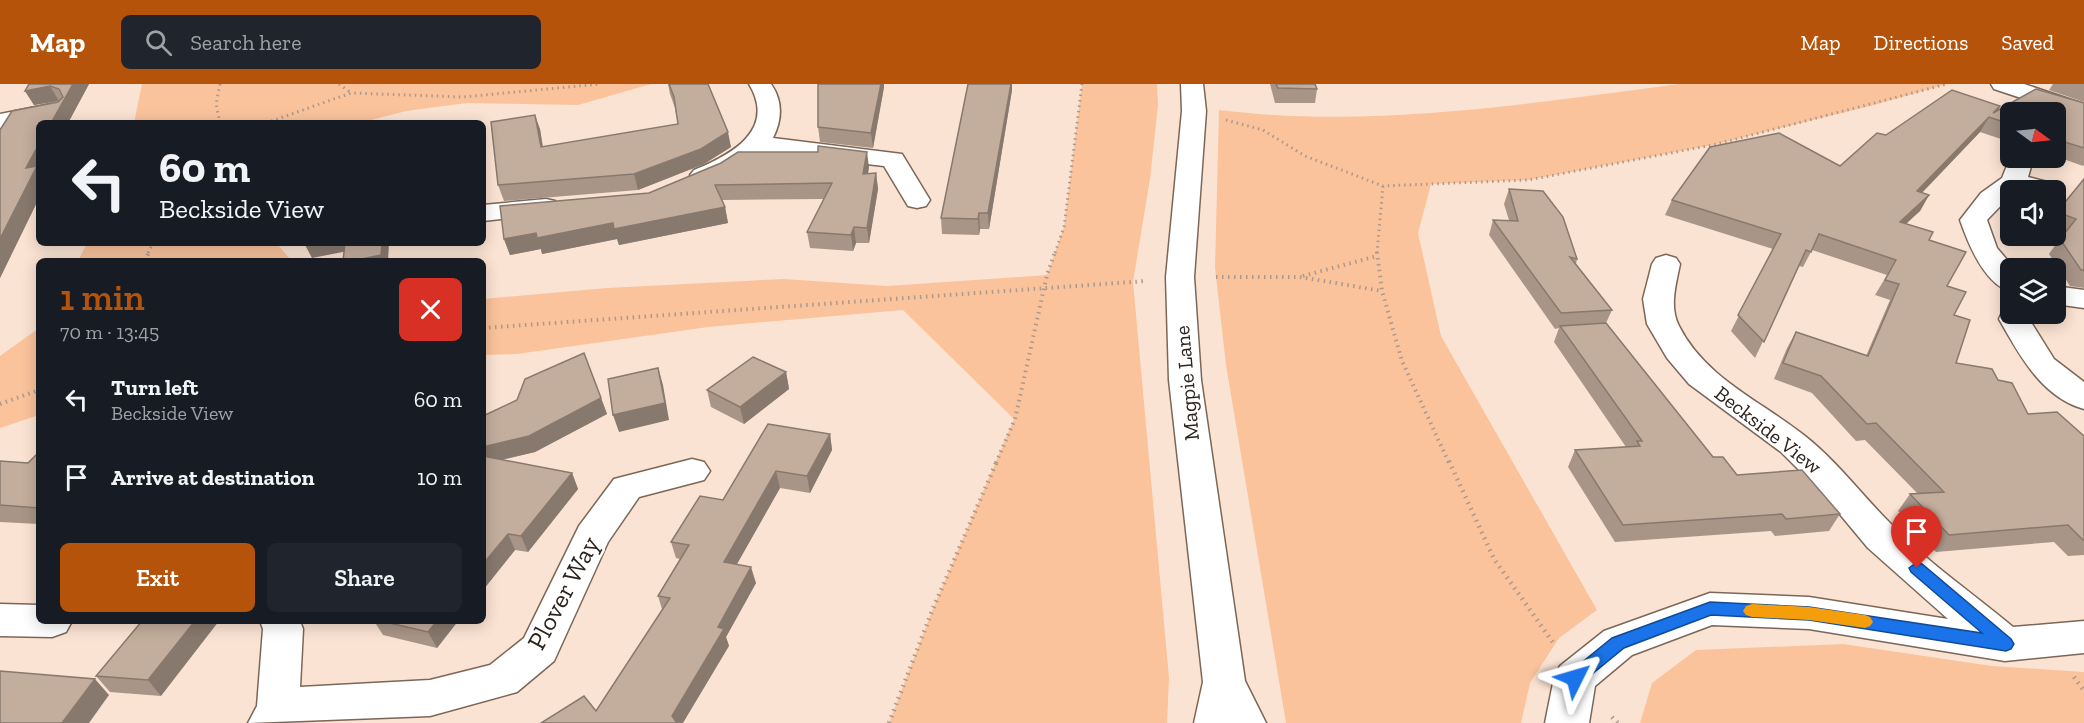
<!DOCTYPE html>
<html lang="en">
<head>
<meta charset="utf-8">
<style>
  body { margin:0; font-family:"Zilla Slab",serif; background:#20242c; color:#f1f3f6; height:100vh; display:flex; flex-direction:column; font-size:22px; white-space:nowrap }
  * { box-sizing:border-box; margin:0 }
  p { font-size:20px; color:#9ea1a6 }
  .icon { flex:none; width:33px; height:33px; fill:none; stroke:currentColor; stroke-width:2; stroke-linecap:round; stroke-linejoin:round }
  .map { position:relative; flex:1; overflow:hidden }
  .panel { position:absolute; left:36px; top:174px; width:450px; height:366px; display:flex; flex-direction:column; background:#171b24; border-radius:9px; box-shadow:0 3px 15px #0003 }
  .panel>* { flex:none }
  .guide { position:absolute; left:36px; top:36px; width:450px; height:126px; border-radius:9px; box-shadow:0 3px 15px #0003; background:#171b24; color:#f1f3f6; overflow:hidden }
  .needle { width:39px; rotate:105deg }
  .tools { position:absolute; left:2000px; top:18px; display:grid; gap:12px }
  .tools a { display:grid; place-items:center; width:66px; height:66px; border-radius:9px; background:#171b24; box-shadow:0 3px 15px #0003; font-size:30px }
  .pin { position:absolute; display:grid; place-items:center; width:51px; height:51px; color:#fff; margin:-62px -26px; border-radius:50% 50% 50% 0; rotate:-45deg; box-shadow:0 0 6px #0007 }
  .pin .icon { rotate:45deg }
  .me { position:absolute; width:66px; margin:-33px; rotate:50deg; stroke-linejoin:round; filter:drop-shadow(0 0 4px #0008) }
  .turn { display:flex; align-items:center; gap:21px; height:126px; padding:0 24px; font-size:27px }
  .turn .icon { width:78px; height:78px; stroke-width:2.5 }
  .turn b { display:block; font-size:42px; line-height:51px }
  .round { display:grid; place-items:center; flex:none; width:63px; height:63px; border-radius:9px; background:#20242c }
  .headline { display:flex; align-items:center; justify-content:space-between; height:102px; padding:0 24px }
  h1 { font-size:36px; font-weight:600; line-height:45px; color:#b45309 }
  .action { display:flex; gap:12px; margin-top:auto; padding:12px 24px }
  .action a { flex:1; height:69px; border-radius:9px; background:#b45309; color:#fff; font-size:24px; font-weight:600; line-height:69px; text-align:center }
  .action a+a { background:#20242c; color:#f1f3f6 }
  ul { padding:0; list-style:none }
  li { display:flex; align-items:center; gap:18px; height:78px; padding:0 24px }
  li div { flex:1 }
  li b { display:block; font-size:22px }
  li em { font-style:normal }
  header { display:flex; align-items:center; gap:36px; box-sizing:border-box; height:84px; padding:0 30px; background:#b45309; color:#fff }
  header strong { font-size:28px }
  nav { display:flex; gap:33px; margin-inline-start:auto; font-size:21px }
  .search { width:420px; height:54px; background:#20242c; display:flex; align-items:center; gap:15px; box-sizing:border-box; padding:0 21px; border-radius:9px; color:#9ea1a6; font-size:22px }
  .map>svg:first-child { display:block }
  .green { fill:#fac39c }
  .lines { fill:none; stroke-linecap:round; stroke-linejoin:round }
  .minor-casing { stroke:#7b6758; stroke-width:3 }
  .path-far2 { stroke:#ab998d; stroke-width:3; stroke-dasharray:1.5 4; stroke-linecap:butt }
  .path-far1 { stroke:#ab998d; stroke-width:4; stroke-dasharray:1.5 4.5; stroke-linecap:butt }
  .path { stroke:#ab998d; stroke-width:4.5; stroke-dasharray:1.5 5; stroke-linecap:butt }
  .minor { fill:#fff; fill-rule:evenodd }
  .wall { fill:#a89587 }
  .shaded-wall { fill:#88796e }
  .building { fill:#c3ad9d; stroke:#88796e; stroke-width:1.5 }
  .route { fill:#1a73e8; stroke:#114b97; stroke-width:1.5 }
  .slow { fill:#f59e0b }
  .labels { text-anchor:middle; stroke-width:5; stroke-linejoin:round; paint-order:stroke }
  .street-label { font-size:21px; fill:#2d241e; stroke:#fff }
  .near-street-label { font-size:26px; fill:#2d241e; stroke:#fff }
</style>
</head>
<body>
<header>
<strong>Map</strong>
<div class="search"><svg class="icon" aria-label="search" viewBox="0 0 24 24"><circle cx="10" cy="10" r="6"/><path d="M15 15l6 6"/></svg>Search here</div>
<nav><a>Map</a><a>Directions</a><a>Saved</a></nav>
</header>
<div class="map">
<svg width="2084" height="639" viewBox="0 0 2084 639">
  <rect width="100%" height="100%" fill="#fbe3d3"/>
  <g class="green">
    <path d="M142,0H651L578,21L467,19L406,27L360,39H134Z"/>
    <path d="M1082,0H1157L1158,21L1150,95L1133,198L1169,594L1167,639H889L932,527L1014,335L903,226L708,243L517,270L483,271V215L607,204L784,195L887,202L1047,191L1064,143Z"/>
    <path d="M1679,0H1947L1878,20L1713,61L1528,96L1431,100L1418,149L1441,252L1597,526L1559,554L1530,599L1521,639H1286L1226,281L1215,184L1219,26C1373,45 1526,20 1679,0Z"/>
    <path d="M87,159H276L292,177H78Z"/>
    <path d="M39,244V331L0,344V272Z"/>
    <path d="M1843,560L1992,582L2084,588V639H1640L1652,599L1696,566Z"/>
  </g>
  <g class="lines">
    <defs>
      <g id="minor">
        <path d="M749,0H771C783,17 782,36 773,54L902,70L930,116L926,122L917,124L908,122L884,82L762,68L718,94L703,99L694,96L690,91L694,86C731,71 777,46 749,0Z"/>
        <path d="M1181,0H1203L1206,27L1194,193L1201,296L1245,597L1266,639H1194L1203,598L1169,296L1166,193L1182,27Z"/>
        <path d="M1991,0H2024L2084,20V35L1994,5Z"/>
        <path d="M51,20L59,22L63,27L59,32L0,44V30Z"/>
        <path d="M2010,74H2028L2032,79L2028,93L2055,100L2059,106L2055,112V106H2010V112L1987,136L1997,164L2014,184H2010V207C1984,200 1968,159 1960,136L1981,109L2002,94Z"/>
        <path d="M546,115L555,117L559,123L555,129L483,137V121Z"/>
        <path d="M1666,171L1676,174L1680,180C1676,200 1669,223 1679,242C1705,294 1761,317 1805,352C1839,379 1863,413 1894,443C1929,480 1974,510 2013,543L2084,537V569L2005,577L1809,545L1712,541L1632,571L1595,602L1589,639H1545L1554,594L1560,582L1604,547L1710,509L1809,513L1948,535L1868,464L1823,410L1781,368L1689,300L1667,274L1647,240L1643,215L1652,180L1656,174Z"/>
        <path d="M2055,202L2084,206V224L2055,220Z"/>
        <path d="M2010,222V230H2030L2029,235L2054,275L2084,298V325C2041,313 2019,270 1999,235L2004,224Z"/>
        <path d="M692,375L704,378L710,387L704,396L639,413L608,458L554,577L517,608L430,632L248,639L257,622L263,545L260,537H300L303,545L300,603L430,596L490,581L524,554L579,442L614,395Z"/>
        <path d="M0,520L39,521V537H72L66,548L52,553L0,552Z"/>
      </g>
    </defs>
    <use href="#minor" class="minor-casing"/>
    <g class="path-far2">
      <path d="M220,0L216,20L220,39"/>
      <path d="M339,0L350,8"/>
      <path d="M1226,36L1263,46L1305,72L1383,102L1528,96L1713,61L1947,0"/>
      <path d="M266,39L351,9L463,13L600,0"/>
      <path d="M148,169L153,159"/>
      <path d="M1055,169L1064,143L1082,0"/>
      <path d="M1377,169L1383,102"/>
    </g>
    <g class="path-far1">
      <path d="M1377,168L1382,207L1402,277L1449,379"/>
      <path d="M145,177L149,168"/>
      <path d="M1303,192L1377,172"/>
      <path d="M1216,193H1300L1382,207"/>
      <path d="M483,244L1146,197"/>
      <path d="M0,320L39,306"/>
      <path d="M996,379L1015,335L1047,191L1055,168"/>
    </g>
    <g class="path">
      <path d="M1449,377L1494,475L1554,560"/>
      <path d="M2074,593L2084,607"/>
      <path d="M1612,633L1618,639"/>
      <path d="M889,639L932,527L997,377"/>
    </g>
    <use href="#minor" class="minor"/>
  </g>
  <g class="wall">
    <path d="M29,0H89L68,39H39V114L0,194V46L59,17L34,21L25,7Z"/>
    <path d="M668,0H708L731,63L704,80L638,106L504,117L498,101L540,45L543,63L678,40L675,24L670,10Z"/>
    <path d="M818,0H884V3L873,64L820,58L818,43Z"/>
    <path d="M968,0H1012V6L989,145H980L979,151L942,150L941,134Z"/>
    <path d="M1270,0H1315L1317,5L1315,19H1275Z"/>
    <path d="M2053,0H2084V18L2049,6Z"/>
    <path d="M2084,19V81L2083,82L2055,72V28H2010V58L1980,48L1922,109L1929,111L1920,127L1906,140L1929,156L1947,202L1954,231L1956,279L1998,296L2028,330L2084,352V471L2068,472L2054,458L1936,468L1898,427L1910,410H1918L1865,356L1856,357L1812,309L1774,295L1787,264L1796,248L1866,272L1890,216L1875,211L1887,191L1812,166L1803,183L1799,182L1755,274L1731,247L1773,165L1665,131L1672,116L1840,82L1886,51L2000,22L1998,27Z"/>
    <path d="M869,83L868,90L876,89L878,105L869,159H856L853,167L810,164L807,148L824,115L722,116L725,123L728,139L619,161L617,155L542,170L541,165L510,171L504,155L649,109Z"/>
    <path d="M2084,95V204L2070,202L2049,170L2063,150L2055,147V131Z"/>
    <path d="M1509,105L1577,175L1576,180L1612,226L1606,239L1713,373L1737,391L1840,430L1829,447L1775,452L1771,447L1615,458L1568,383L1575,366L1626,363L1554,258L1559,244L1555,245L1489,151L1493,136H1509L1504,120Z"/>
    <path d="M786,288L789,305L744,340L711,323L707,306Z"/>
    <path d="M601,314L607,330L535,368L502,376L572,389L578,405L528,468L515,466L483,506V332Z"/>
    <path d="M830,350L832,366L810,409L780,404L737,480L756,499L726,553L729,562L662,525L658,512L680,475L676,474L671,458L723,416Z"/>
    <path d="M39,368V440L0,438V377L28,379Z"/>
    <path d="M142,537L161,612L110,608L96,592Z"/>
    <path d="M374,537H458L437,564L383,551Z"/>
  </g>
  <g class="shaded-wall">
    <path d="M73,0H89L68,39H51Z"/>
    <path d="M881,0H884V3L873,64L871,49Z"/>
    <path d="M1011,0H1012V6L989,145L988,129Z"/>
    <path d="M50,2L59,17L34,21L25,7Z"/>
    <path d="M535,31L540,45L545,79L541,63Z"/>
    <path d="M1989,33L1980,48L1909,122L1917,107Z"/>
    <path d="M728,48L731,63L704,80L638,106L634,90Z"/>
    <path d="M39,60V114L0,194V155L26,84Z"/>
    <path d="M867,68L869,83L865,105L863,90Z"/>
    <path d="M876,89L878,105L869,159L867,144Z"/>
    <path d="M1929,111L1920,127L1891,153L1900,138Z"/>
    <path d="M725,123L728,139L619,161L617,155L542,170L541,165L510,171L504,155L536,149Z"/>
    <path d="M979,129L980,145L979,151L978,135Z"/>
    <path d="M854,143L856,159L853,167L851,151Z"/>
    <path d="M304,159H349L353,166L312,174Z"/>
    <path d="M382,159H389L388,177H352Z"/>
    <path d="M658,284L663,301L669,336L619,348L613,331Z"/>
    <path d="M786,288L789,305L744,340L740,323Z"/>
    <path d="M601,314L607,330L535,368L483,380V363Z"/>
    <path d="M830,350L832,366L810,409L807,392Z"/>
    <path d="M776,387L780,404L729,494L724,478Z"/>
    <path d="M572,389L578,405L528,468L521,452Z"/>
    <path d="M508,450L515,466L483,506V480Z"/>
    <path d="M751,483L756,499L726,553L729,562L683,639H674L672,632L718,543Z"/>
    <path d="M195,537H219L161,612L148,596Z"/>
    <path d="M437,537H458L437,564L428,548Z"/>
    <path d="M95,595L109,611L89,639H62Z"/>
  </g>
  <g class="building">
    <path d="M29,0H73L51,39H39V60L26,84L37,82L0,155V46L12,27L58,18L63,13L59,5L50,2L25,7Z"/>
    <path d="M669,0H708L728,48L701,65L634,90L498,101L491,38L535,31L541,63L678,40L674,13Z"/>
    <path d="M818,0H881L871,49L818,43Z"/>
    <path d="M968,0H1011L988,129H979L978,135L941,134Z"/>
    <path d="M1276,0H1315L1317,5L1278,4Z"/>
    <path d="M2036,5L2084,19V64L2055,55V28H2010V40L1989,33L1917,107L1929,111L1900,138L1933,148L1929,156L1966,168L1947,202L1966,208L1954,231L1970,236L1956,279L1992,285L1998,296L2012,299L2028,330L2057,328L2084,352V456H2083L2068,441L1949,451L1910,410L1944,408L1876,339L1867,340L1821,292L1783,279L1796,248L1868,272L1899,200L1885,196L1896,176L1819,150L1811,168L1806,166L1764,258L1738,231L1781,150L1672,116L1710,63L1779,49L1840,82L1877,49L1886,51L1952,6L2000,22L1993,29Z"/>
    <path d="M818,62L867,68L863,90L876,89L867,144L854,143L851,151L807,148L832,99L715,101L725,123L614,145L613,139L537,154L536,149L504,155L500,122L649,109L721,79L738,68H818Z"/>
    <path d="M2084,95V186H2081L2060,155L2076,135L2057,128Z"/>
    <path d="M1509,105L1543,107L1563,133L1577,175L1570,173L1612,226L1561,229L1493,136L1518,137Z"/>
    <path d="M345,159H382L381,171L352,177H343Z"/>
    <path d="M1606,239L1713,373H1723L1737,391L1802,386L1840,430L1786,435L1782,430L1623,441L1575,366L1640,362L1637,357H1642L1560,242Z"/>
    <path d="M584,269L601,314L529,352L483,363V332L517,316L525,295Z"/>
    <path d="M753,273L786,288L740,323L707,306Z"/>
    <path d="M658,284L665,319L613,331L608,295Z"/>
    <path d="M768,340L830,350L807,392L776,387L724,478L751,483L718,543L724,545L672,632L677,639H541L584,612L596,627L670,514L658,512L689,461L671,458L700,412L723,416Z"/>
    <path d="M39,368V424L0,421V377L28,379Z"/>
    <path d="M483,372L572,389L521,452L508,450L483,480Z"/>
    <path d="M142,537H195L148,596L96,592Z"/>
    <path d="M381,537H437L428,548Z"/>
    <path d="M0,587L95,595L62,639H0Z"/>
  </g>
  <path class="route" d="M1917,478L1922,480L2011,555L2014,560L2011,565L2006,567L1809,536L1711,531L1624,564L1581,599L1575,602L1569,599L1566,594L1569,589L1612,554L1710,518L1809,523L1982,549L1911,488L1909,484Z"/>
  <path class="slow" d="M1752,520L1809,523L1865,531L1870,533L1873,538L1870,542L1865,544L1809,536L1752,533L1746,531L1743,527L1746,522Z"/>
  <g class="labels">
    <g class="street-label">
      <text transform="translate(1187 299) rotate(-95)" y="7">Magpie Lane</text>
      <text transform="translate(1768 346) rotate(38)" y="7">Beckside View</text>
    </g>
    <g class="near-street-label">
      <text transform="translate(563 509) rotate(-62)" y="9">Plover Way</text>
    </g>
  </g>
</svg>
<div class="tools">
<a><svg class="needle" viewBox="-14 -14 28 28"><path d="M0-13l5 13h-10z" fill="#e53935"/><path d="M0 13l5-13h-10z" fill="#9ea1a6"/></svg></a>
<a><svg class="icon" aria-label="sound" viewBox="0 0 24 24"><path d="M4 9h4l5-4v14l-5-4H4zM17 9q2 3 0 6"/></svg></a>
<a><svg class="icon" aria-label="layers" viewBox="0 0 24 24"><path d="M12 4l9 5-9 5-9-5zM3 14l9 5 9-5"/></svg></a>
</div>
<div class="pin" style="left:1917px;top:484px;background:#d93025"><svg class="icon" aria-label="arrive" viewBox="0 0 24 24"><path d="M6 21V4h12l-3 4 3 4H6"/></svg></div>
<svg class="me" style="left:1575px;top:594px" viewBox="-20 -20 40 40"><path d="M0-17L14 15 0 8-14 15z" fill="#1a73e8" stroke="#fff" stroke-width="4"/></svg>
<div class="guide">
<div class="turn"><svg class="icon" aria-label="left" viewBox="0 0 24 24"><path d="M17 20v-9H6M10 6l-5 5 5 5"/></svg><div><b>60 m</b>Beckside View</div></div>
</div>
<section class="panel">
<div class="headline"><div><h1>1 min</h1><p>70 m · 13:45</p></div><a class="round" style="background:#d93025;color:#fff"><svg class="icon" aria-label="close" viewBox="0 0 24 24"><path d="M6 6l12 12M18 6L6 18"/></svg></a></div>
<ul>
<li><svg class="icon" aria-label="left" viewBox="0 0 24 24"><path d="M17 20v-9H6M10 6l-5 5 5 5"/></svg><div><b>Turn left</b><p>Beckside View</p></div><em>60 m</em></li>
<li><svg class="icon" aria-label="arrive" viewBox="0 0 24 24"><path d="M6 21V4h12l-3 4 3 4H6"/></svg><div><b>Arrive at destination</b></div><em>10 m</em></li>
</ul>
<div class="action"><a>Exit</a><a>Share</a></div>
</section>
</div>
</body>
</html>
